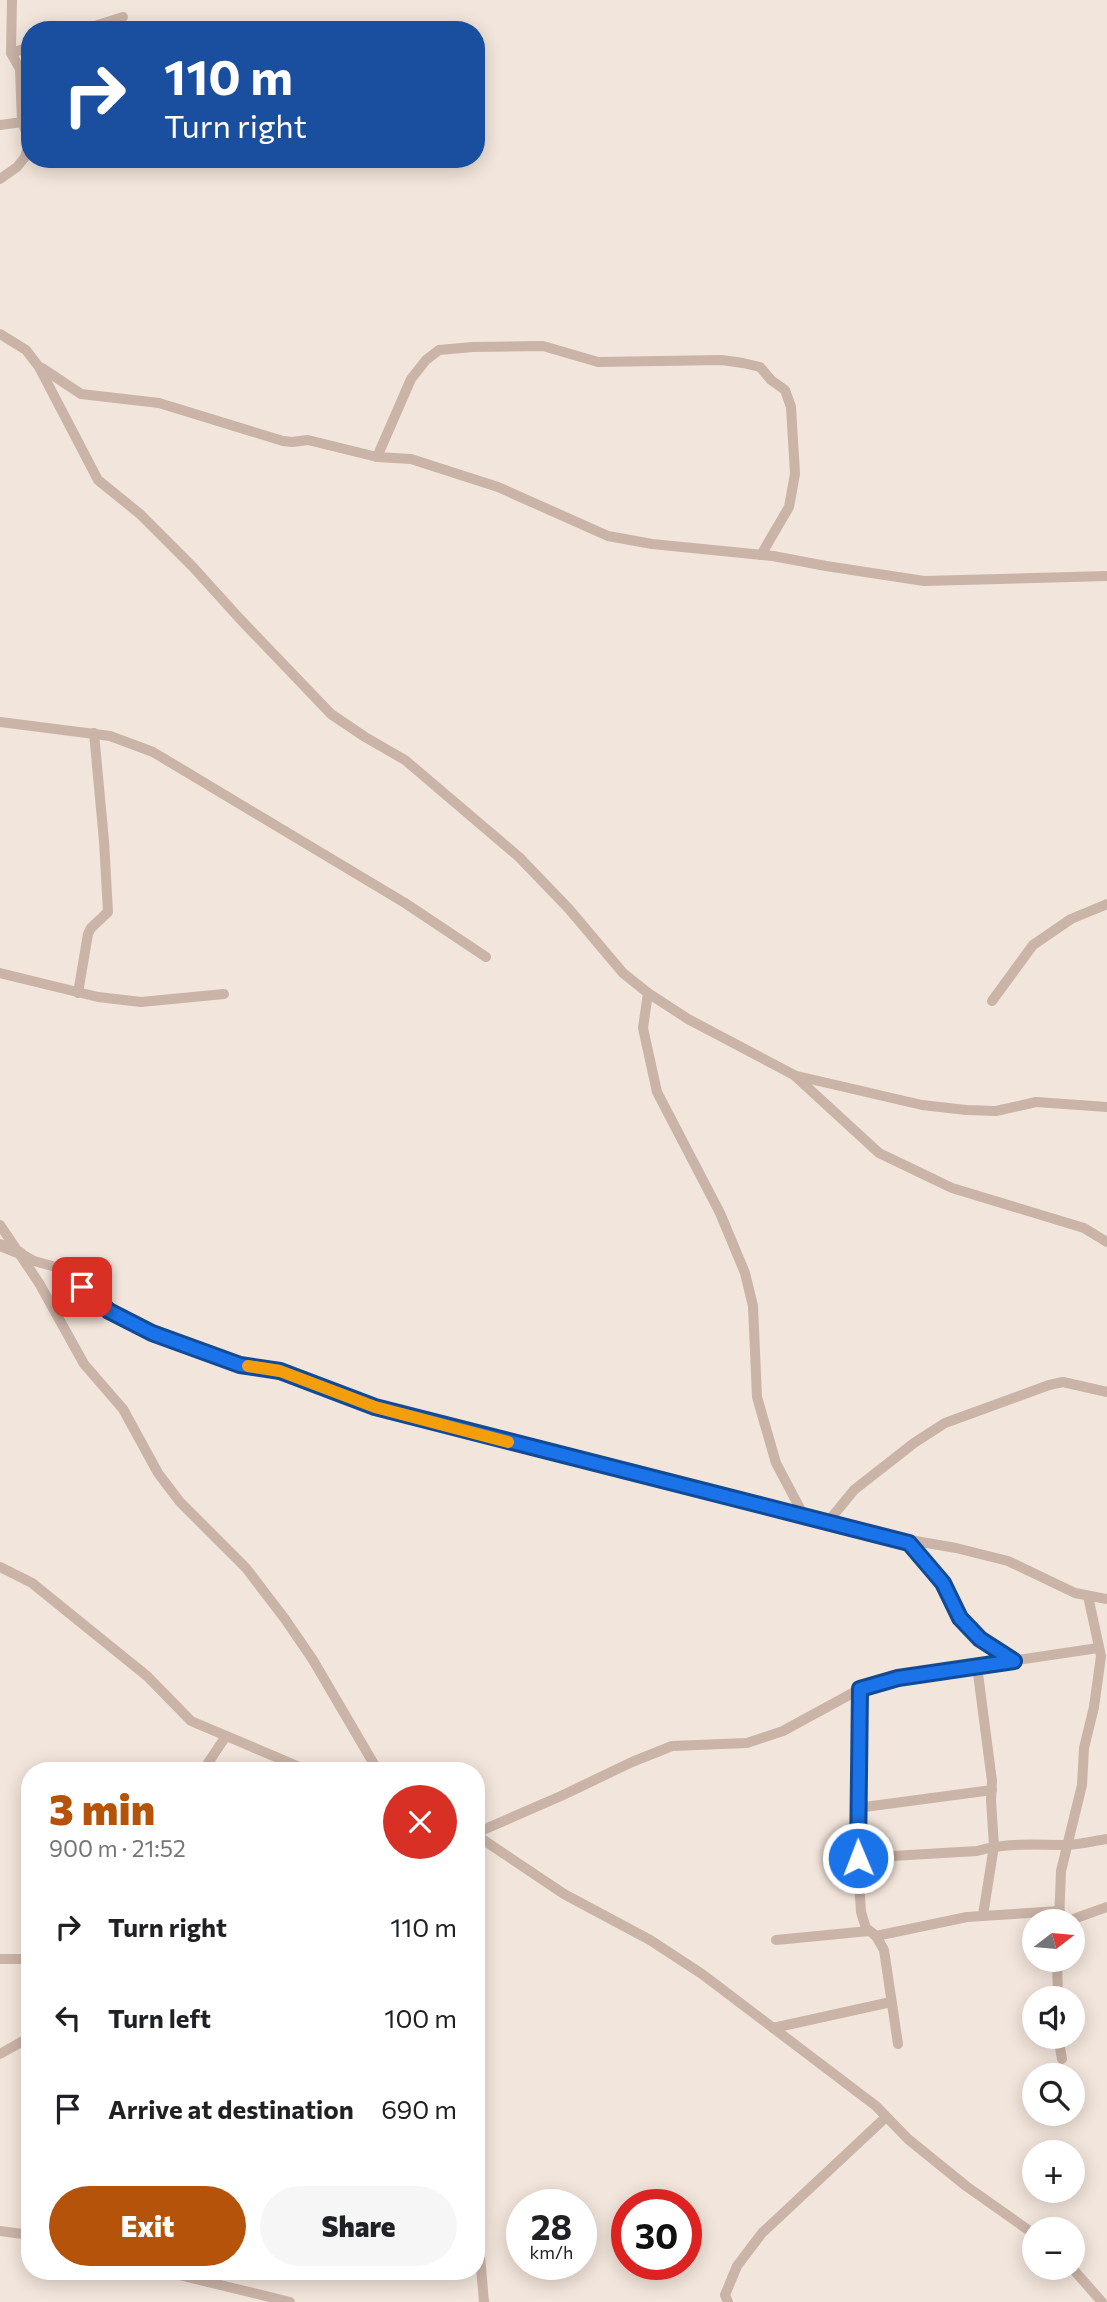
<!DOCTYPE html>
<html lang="en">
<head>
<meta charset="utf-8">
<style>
  body { margin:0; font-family:Commissioner,sans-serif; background:#f6f6f6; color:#202124; height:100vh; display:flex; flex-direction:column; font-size:26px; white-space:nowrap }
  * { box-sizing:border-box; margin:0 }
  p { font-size:23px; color:#757577 }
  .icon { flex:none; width:38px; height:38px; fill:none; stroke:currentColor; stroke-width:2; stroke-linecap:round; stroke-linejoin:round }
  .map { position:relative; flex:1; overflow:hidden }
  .side { position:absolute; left:21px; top:1762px; width:464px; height:518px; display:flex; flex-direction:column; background:#fff; border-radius:28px; box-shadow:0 4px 18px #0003 }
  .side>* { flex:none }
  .top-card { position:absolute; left:21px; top:21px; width:464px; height:147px; border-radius:28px; box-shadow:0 4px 18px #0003; background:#1a4fa0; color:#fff; overflow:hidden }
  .needle { width:46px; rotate:74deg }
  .fabs { position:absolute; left:1022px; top:1909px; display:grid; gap:14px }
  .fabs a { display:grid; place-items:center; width:63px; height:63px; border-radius:50%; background:#fff; box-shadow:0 4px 18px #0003; font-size:35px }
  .speed { position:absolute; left:506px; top:2189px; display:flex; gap:14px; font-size:35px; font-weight:700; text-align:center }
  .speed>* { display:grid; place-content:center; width:91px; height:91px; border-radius:50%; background:#fff; box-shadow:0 4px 18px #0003; line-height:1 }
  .speed small { font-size:18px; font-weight:400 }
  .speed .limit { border:10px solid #d22; background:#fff; color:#111 }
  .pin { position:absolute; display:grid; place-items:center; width:60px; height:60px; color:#fff; margin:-30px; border-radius:14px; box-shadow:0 4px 10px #0006 }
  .me { position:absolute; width:77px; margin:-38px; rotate:359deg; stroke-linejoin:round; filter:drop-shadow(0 0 5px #0008) }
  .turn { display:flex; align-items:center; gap:24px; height:147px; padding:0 28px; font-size:32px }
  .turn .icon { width:91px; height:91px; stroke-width:2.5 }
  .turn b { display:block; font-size:49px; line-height:60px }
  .round { display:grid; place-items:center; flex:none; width:74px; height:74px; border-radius:37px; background:#f6f6f6 }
  .summary { display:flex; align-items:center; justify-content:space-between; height:119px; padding:0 28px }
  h1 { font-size:42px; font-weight:800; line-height:52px; color:#b45309 }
  .button { display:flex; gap:14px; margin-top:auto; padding:14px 28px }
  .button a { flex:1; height:80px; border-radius:42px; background:#b45309; color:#fff; font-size:28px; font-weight:800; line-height:80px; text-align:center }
  .button a+a { background:#f6f6f6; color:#202124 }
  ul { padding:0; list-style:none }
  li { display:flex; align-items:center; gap:21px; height:91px; padding:0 28px }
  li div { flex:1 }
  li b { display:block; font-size:26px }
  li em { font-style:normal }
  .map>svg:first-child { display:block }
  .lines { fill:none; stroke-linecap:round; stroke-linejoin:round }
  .minor { stroke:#cab3a7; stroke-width:10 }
  .tertiary { stroke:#cab3a7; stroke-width:12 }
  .route-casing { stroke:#114b97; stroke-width:18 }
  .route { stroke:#1a73e8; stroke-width:12 }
  .slow { stroke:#f59e0b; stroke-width:12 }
</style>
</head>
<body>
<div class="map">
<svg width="1107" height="2302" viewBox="0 0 1107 2302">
  <rect width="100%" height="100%" fill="#f2e5db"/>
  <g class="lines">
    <g class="minor">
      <path d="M82,30L123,17"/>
      <path d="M11,53L30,47"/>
      <path d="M0,125L30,121"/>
      <path d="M0,179L17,167L25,157L30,141L22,122L20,69L11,53L12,0"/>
      <path d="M0,334L26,350L39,367L98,480L140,514L192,566L240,619L331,714L365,737L405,760L519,857L569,909L623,973L648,993L688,1019L794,1075L879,1153L952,1188L1084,1228L1107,1242"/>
      <path d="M42,368L81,394L159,403L283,441L292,442L308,440L377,457L411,459L498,487L608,536L652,544L773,556L826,566L924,581L1107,576"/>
      <path d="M377,457L411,379L426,360L439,350L473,347L543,346L598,362L722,360L743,363L760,367L771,380L785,390L791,407L795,474L789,507L761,555"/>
      <path d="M0,722L110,736L153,752L405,903L486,957"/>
      <path d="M0,973L98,997L141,1002L224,994"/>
      <path d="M78,993L88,934L91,928L108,912L104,841L94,733"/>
      <path d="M648,993L643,1028L657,1092L720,1213L745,1273L753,1306L757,1397L776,1463L804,1516"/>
      <path d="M992,1001L1033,945L1071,919L1107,904"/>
      <path d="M797,1076L922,1105L966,1110L996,1111L1036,1102L1107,1107"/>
      <path d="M0,1225L39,1283L84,1364L123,1409L158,1473L180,1502L246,1568L285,1619L313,1660L378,1771"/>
      <path d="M20,1253L34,1261L67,1270L95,1301L109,1311L152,1333L210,1355L240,1365L280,1371L375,1407L646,1477L782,1510L852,1530L956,1548L1008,1561L1075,1593L1107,1599"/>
      <path d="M827,1523L854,1490L914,1443L945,1423L1049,1385L1063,1382L1107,1392"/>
      <path d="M905,1541L915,1548L943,1583L959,1618L980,1639L1014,1661"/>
      <path d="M0,1567L32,1583L147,1676L191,1721L309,1771"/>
      <path d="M977,1666L992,1781L991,1800L994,1846L983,1915"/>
      <path d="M860,1689L857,1854L861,1912L866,1928L876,1936L884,1950L898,2044"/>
      <path d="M206,1771L208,1763L226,1736"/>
      <path d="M857,1808L992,1790"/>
      <path d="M476,1833L561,1796L632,1762L672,1746L747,1743L783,1731L860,1689L898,1678L1098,1648"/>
      <path d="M476,1835L564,1894L650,1940L702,1974L876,2106L908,2139L966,2186L1034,2234"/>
      <path d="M858,1858L977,1851C1005,1843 1034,1844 1064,1845C1078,1845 1093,1841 1107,1839"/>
      <path d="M1059,1922L1061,1871L1082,1785L1084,1748L1094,1707L1101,1656L1088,1596"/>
      <path d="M1065,1922L1107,1907"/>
      <path d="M876,1936L967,1917L1060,1911"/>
      <path d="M776,1940L869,1931"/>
      <path d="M0,1959H30"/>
      <path d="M1057,1960L1058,1998"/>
      <path d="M773,2028L891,2002"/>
      <path d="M1058,2037L1062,2059"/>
      <path d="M0,2054L30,2037"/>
      <path d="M476,2210L484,2302"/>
      <path d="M0,2231L30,2235"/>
      <path d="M1072,2268L1102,2302"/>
      <path d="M167,2272L290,2302"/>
      <path d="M728,2302L725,2295L737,2266L762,2233L886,2117"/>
    </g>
    <path class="tertiary" d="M0,1245L20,1253"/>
  </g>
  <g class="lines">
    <defs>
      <path id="route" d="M82,1287L109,1311L152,1333L240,1365L280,1371L375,1407L909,1543L943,1583L960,1618L980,1639L1014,1661L898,1678L860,1689L858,1858"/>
    </defs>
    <use href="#route" class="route-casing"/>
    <use href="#route" class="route"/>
    <path class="slow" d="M248,1366L280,1371L375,1407L508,1442"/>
  </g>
</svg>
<div class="fabs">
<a><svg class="needle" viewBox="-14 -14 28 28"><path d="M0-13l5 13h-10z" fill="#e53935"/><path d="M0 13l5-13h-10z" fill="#757577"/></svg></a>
<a><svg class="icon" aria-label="sound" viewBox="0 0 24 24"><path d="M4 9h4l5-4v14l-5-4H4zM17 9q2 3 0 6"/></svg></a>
<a><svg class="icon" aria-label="search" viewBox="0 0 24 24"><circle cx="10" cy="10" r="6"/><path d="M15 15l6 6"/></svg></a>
<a>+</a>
<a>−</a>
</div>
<div class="speed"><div>28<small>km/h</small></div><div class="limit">30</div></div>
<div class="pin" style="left:82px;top:1287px;background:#d93025"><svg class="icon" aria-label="arrive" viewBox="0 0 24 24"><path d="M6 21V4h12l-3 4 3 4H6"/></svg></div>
<svg class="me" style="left:858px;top:1858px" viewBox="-20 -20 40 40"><circle r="17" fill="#1a73e8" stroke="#fff" stroke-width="3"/><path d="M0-11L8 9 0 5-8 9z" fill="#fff"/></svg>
<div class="top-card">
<div class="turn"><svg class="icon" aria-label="right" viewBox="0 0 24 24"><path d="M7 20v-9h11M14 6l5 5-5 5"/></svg><div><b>110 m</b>Turn right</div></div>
</div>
<section class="side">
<div class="summary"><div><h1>3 min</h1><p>900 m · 21:52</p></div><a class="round" style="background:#d93025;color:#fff"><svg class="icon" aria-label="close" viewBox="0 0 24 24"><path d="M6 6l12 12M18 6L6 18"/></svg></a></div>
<ul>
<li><svg class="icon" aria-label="right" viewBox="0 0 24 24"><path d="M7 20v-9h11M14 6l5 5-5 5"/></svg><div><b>Turn right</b></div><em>110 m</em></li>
<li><svg class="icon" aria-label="left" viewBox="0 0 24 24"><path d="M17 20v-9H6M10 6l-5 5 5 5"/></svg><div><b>Turn left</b></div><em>100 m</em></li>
<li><svg class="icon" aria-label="arrive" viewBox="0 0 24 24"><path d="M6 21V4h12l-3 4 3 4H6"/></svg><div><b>Arrive at destination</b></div><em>690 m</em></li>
</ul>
<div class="button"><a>Exit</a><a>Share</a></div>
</section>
</div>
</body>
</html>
